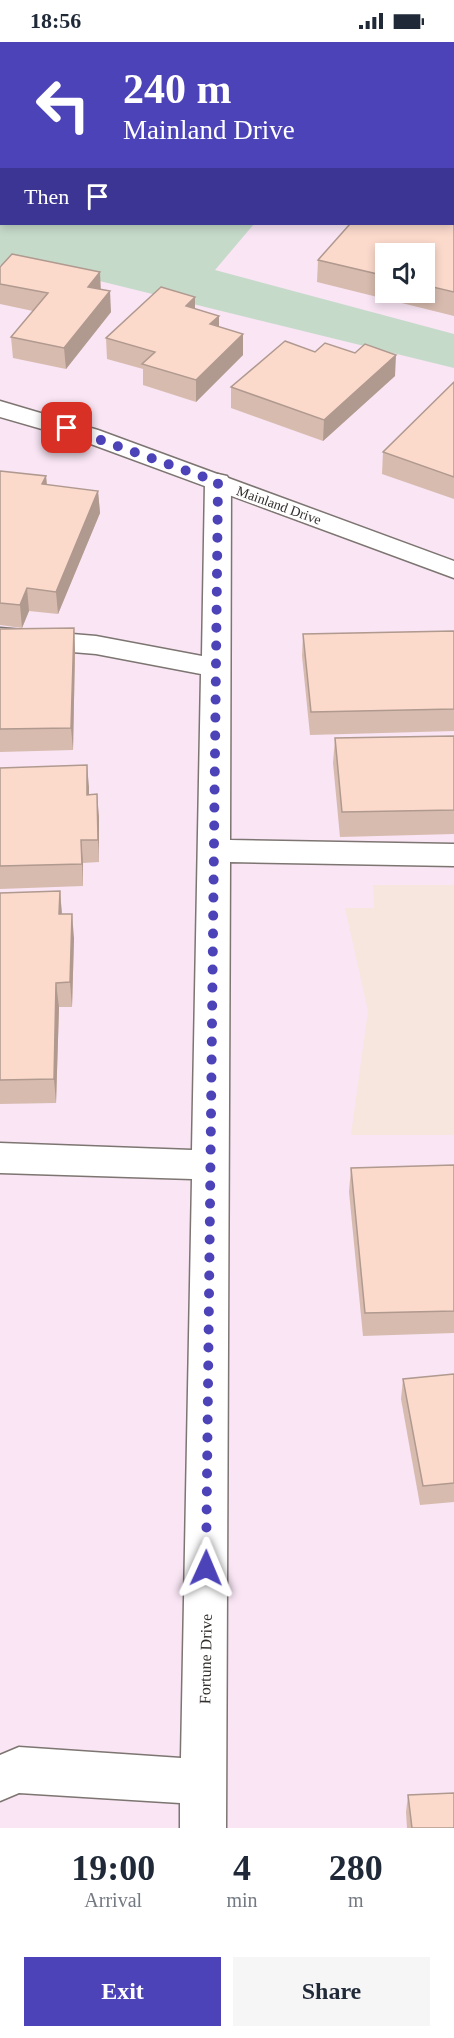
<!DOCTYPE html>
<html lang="en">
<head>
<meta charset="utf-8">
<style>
  body { margin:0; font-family:Georgia,serif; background:#f6f6f7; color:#1f2937; height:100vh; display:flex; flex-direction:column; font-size:22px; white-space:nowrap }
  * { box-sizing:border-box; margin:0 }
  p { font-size:20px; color:#747a83 }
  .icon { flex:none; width:33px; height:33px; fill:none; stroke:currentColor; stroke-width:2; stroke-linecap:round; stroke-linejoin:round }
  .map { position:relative; height:1786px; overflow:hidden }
  .side { display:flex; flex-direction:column; background:#fff; flex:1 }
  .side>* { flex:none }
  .top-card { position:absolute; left:0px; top:0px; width:454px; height:183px; box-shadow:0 3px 9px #0003; background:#4d43b9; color:#fff; overflow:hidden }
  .controls { position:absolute; left:375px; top:201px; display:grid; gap:12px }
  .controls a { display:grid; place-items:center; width:60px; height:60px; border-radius:0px; background:#fff; box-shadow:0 3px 9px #0003; font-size:30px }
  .pin { position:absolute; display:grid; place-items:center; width:51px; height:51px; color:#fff; margin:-26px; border-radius:12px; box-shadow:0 3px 9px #0006 }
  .me { position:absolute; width:66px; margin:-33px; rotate:1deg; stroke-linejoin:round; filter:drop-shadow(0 0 4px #0008) }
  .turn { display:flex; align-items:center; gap:21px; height:126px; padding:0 24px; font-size:27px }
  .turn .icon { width:78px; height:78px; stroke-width:2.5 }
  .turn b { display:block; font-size:42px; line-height:51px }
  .then { display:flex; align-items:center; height:57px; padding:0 24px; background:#0003; gap:12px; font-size:22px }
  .eta { display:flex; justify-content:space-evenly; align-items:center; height:102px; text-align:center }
  .eta b { font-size:36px; font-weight:700; line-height:42px }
  .primary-button { display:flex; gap:12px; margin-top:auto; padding:12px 24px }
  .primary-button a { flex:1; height:69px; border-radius:0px; background:#4d43b9; color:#fff; font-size:24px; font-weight:700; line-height:69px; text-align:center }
  .primary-button a+a { background:#f6f6f7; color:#1f2937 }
  .status { display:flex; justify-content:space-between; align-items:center; height:42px; padding:0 30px; background:#fff; direction:ltr }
  .status svg { height:16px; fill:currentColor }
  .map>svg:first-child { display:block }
  .commercial { fill:#f9e5f4; fill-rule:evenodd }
  .built { fill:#f7e6dd }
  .green { fill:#c6daca }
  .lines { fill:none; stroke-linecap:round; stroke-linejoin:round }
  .minor-casing { stroke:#7d7571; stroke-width:3 }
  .major-casing { stroke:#7d7571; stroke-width:3 }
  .minor { fill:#fff; fill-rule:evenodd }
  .major { fill:#fff; fill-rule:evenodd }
  .wall { fill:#d8bbaf; fill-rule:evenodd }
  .shaded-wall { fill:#b0998f }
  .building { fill:#fbdacc; stroke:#b0998f; stroke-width:1.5 }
  .route { stroke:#4d43b9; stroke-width:10; stroke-dasharray:0 18 }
  .labels { text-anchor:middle; stroke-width:5; stroke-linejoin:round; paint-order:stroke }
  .far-street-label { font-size:14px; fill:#332f2d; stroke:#fff }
  .street-label { font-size:16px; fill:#332f2d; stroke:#fff }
</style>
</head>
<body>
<div class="status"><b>18:56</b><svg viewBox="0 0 49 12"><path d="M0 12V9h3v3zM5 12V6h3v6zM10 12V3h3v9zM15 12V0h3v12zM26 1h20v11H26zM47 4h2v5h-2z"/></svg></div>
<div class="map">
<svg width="454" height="1786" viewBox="0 0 454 1786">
  <rect width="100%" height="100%" fill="#fdf4ef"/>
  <path class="commercial" d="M0,0L84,1L2,2V182H453L454,65V1786H0ZM386,212H424V250H386Z"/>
  <path class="built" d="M373,843H454V1093H351L368,969L345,866H374Z"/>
  <g class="green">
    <path d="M27,0H454V86L453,2Z"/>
    <path d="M0,95L2,182H254L215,228L454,292V326L63,230L0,223Z"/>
  </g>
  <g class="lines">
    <defs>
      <g id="minor">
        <path d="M0,0L8,2H2V12Z"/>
        <rect x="0" y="51" width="2" height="13"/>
        <path d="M453,152L454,153V167L453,166Z"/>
        <path d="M218,432L227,434L231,440L230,798L454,802V824L230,820L226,1786H180V1761L19,1751L0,1759V1713L19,1705L181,1716L192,1137L0,1131V1101L192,1108L201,632L96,612L0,604V586L96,594L202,614L205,440L209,434Z"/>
      </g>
      <path id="major" d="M0,359L98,388L454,519V536L80,398L0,375Z"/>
    </defs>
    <use href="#minor" class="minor-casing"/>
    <use href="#major" class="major-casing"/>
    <use href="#minor" class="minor"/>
    <use href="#major" class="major"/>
  </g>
  <g class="wall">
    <path d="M0,24L2,28V47H0Z"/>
    <rect x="453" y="84" width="1" height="44"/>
    <path d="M454,174V274L317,240L318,218ZM386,212H424V250H386Z"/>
    <path d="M0,225L101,247L111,270L66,327L13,316L11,295L33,269L0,262Z"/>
    <path d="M195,255V267L219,285L243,292V313L196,360L143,343V327L107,317L106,296Z"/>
    <path d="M315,310L395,334L323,399L231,366V345Z"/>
    <path d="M454,340V457L382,432L383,410Z"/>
    <path d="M0,429L46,434L47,443L98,449L100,471L58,572L29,569L22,586L0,583Z"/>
    <path d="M74,586L75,608L73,708L0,710V587Z"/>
    <path d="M454,589V689L310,693L302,614L303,592Z"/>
    <path d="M454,694V792L340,795L333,721L335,696Z"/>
    <path d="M0,726L89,745V753L97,752L99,820L83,821V844L0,847Z"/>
    <path d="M60,849L62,872L74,896L72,965H59L56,1061L0,1062V851Z"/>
    <path d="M454,1123V1291L363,1294L349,1150L351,1126Z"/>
    <path d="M454,1332V1460L420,1463L401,1357L403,1337Z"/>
    <path d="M408,1753L454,1786H407L406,1770Z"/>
  </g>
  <g class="shaded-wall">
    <path d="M100,230L101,251L88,245Z"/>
    <path d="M110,249L111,270L66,327L64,306Z"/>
    <path d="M195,255V276L186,264Z"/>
    <path d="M219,274V295L210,282Z"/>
    <path d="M243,292V313L196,360V338Z"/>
    <path d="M396,313L395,334L323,399L324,378Z"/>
    <path d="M46,434L48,456L42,442Z"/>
    <path d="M98,449L100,471L58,572L56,550Z"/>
    <path d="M27,546L29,569L22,586L20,563Z"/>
    <path d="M74,586L75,608L73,708L71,686Z"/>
    <path d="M87,723L89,745V775L87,753Z"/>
    <path d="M97,752L99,775V820L98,798Z"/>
    <path d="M81,798L83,821V844L82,822Z"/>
    <path d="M60,849L62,874L59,872Z"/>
    <path d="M72,872L74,896L72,965L70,940Z"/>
    <path d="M56,941L59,965L56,1061L54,1037Z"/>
  </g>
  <g class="building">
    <rect x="453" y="84" width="1" height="24"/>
    <path d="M453,174H454V250L424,243V212H386V234L318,218L350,182H453Z"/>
    <path d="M12,212L100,230L88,245L110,249L64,306L11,295L48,251L0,242V225Z"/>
    <path d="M161,245L195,255L186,264L219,274L210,282L243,292L196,338L142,322L155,310L106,296Z"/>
    <path d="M285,299L315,310L325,301L355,311L365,302L396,313L324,378L231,345Z"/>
    <path d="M454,340V435L383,410Z"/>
    <path d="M0,429L46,434L42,442L98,449L56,550L27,546L20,563L0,561Z"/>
    <path d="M74,586L71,686L0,687V587Z"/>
    <path d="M454,589V667L311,670L303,592Z"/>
    <path d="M454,694V768L342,770L335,696Z"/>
    <path d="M87,723V753L97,752L98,798H81L82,822L0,824V726Z"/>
    <path d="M60,849L59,872H72L70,940L56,941L54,1037L0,1038V851Z"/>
    <path d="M454,1123V1269L365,1271L351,1126Z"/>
    <path d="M454,1332V1441L423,1444L403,1337Z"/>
    <path d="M454,1751V1786H412L408,1753Z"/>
  </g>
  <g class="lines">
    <path class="route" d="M67,386L218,440L206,1526"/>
  </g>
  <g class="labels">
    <g class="far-street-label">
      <text transform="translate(279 463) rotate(20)" y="5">Mainland Drive</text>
    </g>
    <g class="street-label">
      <text transform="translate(205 1617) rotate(-89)" y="6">Fortune Drive</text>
    </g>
  </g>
</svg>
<div class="controls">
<a><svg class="icon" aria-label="sound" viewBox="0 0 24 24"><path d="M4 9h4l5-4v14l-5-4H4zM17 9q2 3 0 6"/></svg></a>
</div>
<div class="pin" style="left:67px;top:386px;background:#d93025"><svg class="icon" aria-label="arrive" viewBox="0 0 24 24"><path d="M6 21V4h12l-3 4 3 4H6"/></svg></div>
<svg class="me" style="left:206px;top:1526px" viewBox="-20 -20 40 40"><path d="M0-17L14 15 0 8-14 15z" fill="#4d43b9" stroke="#fff" stroke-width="4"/></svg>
<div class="top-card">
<div class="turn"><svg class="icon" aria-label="left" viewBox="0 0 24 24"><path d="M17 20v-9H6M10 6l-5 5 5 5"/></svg><div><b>240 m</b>Mainland Drive</div></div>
<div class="then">Then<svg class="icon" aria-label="arrive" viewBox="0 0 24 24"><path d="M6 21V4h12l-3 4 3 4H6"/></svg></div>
</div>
</div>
<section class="side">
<div class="eta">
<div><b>19:00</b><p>Arrival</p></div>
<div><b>4</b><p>min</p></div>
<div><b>280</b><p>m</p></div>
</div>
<div class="primary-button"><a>Exit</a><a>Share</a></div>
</section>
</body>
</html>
